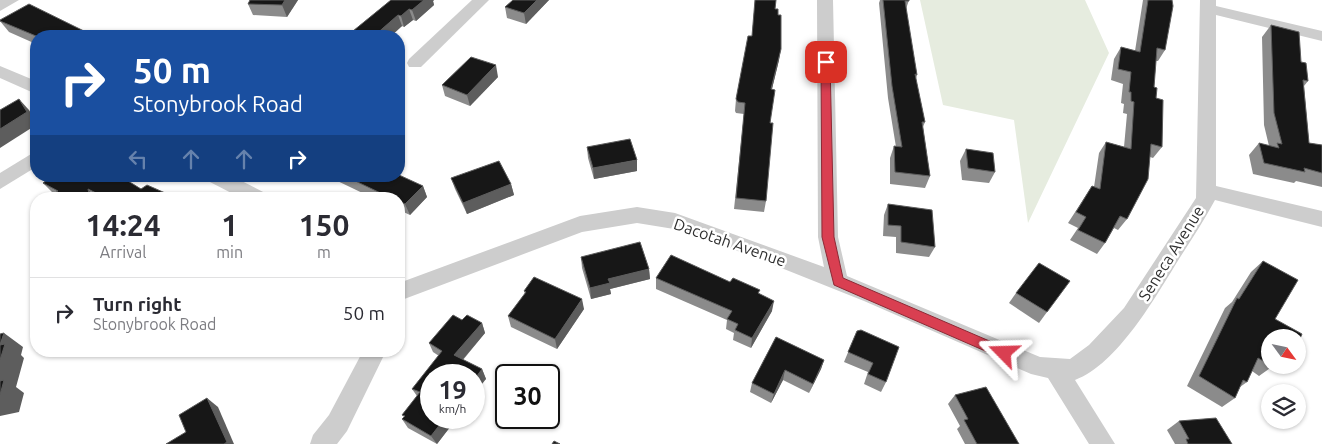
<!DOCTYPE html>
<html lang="en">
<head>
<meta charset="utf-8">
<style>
  body { margin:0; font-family:Ubuntu,sans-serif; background:#f7f7f7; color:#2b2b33; height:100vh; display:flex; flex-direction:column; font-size:19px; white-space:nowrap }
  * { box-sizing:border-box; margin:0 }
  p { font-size:16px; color:#7c7c81 }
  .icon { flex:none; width:28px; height:28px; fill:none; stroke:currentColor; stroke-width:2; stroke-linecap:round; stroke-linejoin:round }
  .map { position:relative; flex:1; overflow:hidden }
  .details { position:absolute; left:30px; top:192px; width:375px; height:165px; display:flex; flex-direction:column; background:#fff; border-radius:20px; box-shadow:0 1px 4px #0004 }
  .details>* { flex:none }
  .guide { position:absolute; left:30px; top:30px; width:375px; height:152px; border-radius:20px; box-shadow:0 1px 4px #0004; background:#1a4fa0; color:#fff; overflow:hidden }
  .needle { width:32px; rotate:123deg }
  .tools { position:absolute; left:1261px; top:329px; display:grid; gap:10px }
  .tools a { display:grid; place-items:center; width:45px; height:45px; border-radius:50%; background:#fff; box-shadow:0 1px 4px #0004; font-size:25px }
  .speed { position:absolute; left:420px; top:364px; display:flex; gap:10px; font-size:25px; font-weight:700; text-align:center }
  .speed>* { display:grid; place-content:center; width:65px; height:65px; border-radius:50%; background:#fff; box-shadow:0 1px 4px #0004; line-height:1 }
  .speed small { font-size:12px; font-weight:400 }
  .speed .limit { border:2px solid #111; border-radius:8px; background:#fff; color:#111 }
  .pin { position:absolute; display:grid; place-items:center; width:42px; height:42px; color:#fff; margin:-21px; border-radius:10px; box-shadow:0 2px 8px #0006 }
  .me { position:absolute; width:55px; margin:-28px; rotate:292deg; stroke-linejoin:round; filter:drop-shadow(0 0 4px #0008) }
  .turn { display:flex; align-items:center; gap:18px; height:105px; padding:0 20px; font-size:22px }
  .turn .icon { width:65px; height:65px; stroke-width:2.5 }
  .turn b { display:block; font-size:35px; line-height:42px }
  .lanes { display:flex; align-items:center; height:48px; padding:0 20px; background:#0003; justify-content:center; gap:25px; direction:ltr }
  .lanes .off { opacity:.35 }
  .eta { display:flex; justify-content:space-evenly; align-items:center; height:85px; text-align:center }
  .eta b { font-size:30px; font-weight:600; line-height:35px }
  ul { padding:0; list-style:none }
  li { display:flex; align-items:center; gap:15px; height:70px; padding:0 20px; border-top:1px solid #e1e1e2 }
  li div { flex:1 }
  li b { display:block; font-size:19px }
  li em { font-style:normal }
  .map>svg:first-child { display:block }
  .green { fill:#e6ecdf }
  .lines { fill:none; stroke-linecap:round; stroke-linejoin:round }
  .street { fill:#cdcdcd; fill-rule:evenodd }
  .wall { fill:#8b8b8b }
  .shaded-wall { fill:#5d5d5d }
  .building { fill:#171717; stroke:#5d5d5d }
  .route { fill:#d93f51; stroke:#8d2935 }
  .labels { text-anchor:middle; stroke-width:5; stroke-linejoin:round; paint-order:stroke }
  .street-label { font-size:16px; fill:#303030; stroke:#fff }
</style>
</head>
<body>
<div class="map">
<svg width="1322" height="444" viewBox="0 0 1322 444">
  <rect width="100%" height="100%" fill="#fff"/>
  <path class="green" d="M920,0H1085L1109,53L1028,223L1014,120L943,105Z"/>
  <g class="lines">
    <g class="street">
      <path d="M0,0H19L0,11Z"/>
      <path d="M472,0H489L421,67H409L407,63L409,59Z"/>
      <path d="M817,0H833L838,237L847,276L1040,357L1070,359L1089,345L1124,308L1196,198L1200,0H1216V6L1322,31V41L1216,15V186L1322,211V227L1215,200C1204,221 1191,240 1179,259C1156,296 1118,364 1075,380L1115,444H1089L1048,378L1031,374L864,301L749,255L674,229L637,223L582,232L399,301V283L580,216L637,207L675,213L824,267L818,237Z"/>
      <path d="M0,66L36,81V94L0,78Z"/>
      <path d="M36,151V167L0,189V173Z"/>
      <path d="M206,176H232L267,194L270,199H243L208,181Z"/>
      <path d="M363,351H386L347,431L337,444H310L313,435L329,415Z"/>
    </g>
  </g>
  <g class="wall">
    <path d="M250,0H298L287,17L253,15L248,4Z"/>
    <path d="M391,0H434L433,1L434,5L416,21L413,20L404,27L402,26L391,36H355L353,31Z"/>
    <path d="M513,0H549L526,24L507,18L505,7Z"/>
    <path d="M755,0H776L775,9L779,60L772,89L766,201L764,212L734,209L744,114L736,113L735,111L736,99L752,36Z"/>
    <path d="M880,0H909L906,9L917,75L916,79L925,122L923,127L930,176L925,188L890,184V158L894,146L896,147L888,98L879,3Z"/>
    <path d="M1143,0H1172L1165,50L1158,61H1156L1154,87L1156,98L1162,147L1153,158L1150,157L1127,219L1118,230L1114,228L1105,243L1097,254L1070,240L1078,228L1068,223L1092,186L1094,187L1099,153L1106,142L1124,147L1127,114L1123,113L1124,104L1121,103L1123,84L1111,80L1114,59L1121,47L1135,51Z"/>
    <path d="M0,20L36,36V44L9,32L0,21Z"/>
    <path d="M1271,25L1301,62L1308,81L1304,86L1309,143L1322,145V187L1296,181L1294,183L1253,174L1249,155L1259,143L1269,146L1264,125L1262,37Z"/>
    <path d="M498,77L470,106L445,96L442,85Z"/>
    <path d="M587,147L637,171L594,179L588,158Z"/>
    <path d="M966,149L995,172L989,183L962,180L960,161Z"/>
    <path d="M40,176H120L141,189L174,199H60L54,194L43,183L45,181Z"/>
    <path d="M327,176H399L423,186L427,197L410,215L399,210V199H375Z"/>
    <path d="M451,178L511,184L514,195L467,214L455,189Z"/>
    <path d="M888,204L935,247L929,257L896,253V237L883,236L884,215Z"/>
    <path d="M581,257L649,269L650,279L610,289L611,294L591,299L582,268Z"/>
    <path d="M1263,261L1275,319L1270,338L1273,366L1259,376L1252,371L1247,382L1240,387L1235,398L1222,407L1187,386L1225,308L1232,302L1251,272Z"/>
    <path d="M656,278L730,282L759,294L772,311L751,348L733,340L734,333L726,329L727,320L656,289Z"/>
    <path d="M524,291L584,309L557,349L511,327L508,316L525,294Z"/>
    <path d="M1016,293L1047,312L1039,323L1009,303Z"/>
    <path d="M462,320L482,323L485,333L463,360L482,369L486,379L431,418H457L437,444L408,428L402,419L404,417L402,415L417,396L412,389L439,356L433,352L429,343Z"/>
    <path d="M857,331L886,382L881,392L864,384L868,372L844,362Z"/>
    <path d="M776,337L824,360L821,369L809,393L783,380L771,403L750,392L752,383Z"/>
    <path d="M248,351H287L285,354Z"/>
    <path d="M955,395L1019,444H965L957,429L960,426L948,404Z"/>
    <path d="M1179,421L1232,444H1175L1167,430Z"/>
  </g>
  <g class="shaded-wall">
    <path d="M285,0H298L287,17L282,5Z"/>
    <path d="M424,0H434L433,1L434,5L416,21L412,10Z"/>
    <path d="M537,0H549L526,24L524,13Z"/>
    <path d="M409,9L413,20L404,27L401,16Z"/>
    <path d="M398,15L402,26L391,36H374Z"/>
    <path d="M781,49L779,60L769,101L771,89Z"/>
    <path d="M496,65L498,77L470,106L467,95Z"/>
    <path d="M19,99L29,110L36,121V125L0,148V129Z"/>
    <path d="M637,160V171L594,179L593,168Z"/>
    <path d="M511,184L514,195L467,214L463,203Z"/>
    <path d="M423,186L427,197L410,215L405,204Z"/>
    <path d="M88,189L97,199H90Z"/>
    <path d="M649,269L650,279L610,289L611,294L591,299L590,288L608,279Z"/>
    <path d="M582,299L584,309L557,349L555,339Z"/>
    <path d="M774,301L772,311L751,348L752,338Z"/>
    <path d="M482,323L485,333L458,365L454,355Z"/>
    <path d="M4,333L23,347L21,355L24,358L16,387L24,393L19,412L0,416V345Z"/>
    <path d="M824,360L821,369L809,393L813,384Z"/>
    <path d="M482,369L486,379L474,394V380Z"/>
    <path d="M785,370L783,380L771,403L774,394Z"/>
    <path d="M207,398L218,407L234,444H224Z"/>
    <path d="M445,418H457L437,444L431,436Z"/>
  </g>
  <g class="building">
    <path d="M250,0H285L282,5L248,4Z"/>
    <path d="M391,0H424L412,10L409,9L401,16L398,15L374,36H369L353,31Z"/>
    <path d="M513,0H537L524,13L505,7Z"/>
    <path d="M755,0H776L775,9H778V15H781V49L771,89L775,90L770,123H773L766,201L736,198L745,103L738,102L736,99L748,36H752Z"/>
    <path d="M883,0H909V1H905L917,75L915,74L925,122H922L930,176L895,172L894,146L902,147L892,86Z"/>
    <path d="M1148,0H1172L1173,6L1165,50L1157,48L1154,87L1157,88L1156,98L1163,100L1162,147L1151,144L1148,179L1127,219L1120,216L1105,243L1078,230L1086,217L1076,212L1092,186L1100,189L1106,142L1131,149L1134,102L1131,101V92H1129L1131,72L1118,69L1121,47L1140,52Z"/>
    <path d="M29,4L90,34L96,36H36L0,21V20Z"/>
    <path d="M1271,25L1299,32L1301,62L1306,63L1308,81L1303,80L1309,143L1322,145V173L1304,168L1305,172L1264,163L1259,143L1279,148L1277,143L1282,144L1274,113Z"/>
    <path d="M471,57L496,65L467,95L442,85Z"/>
    <path d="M19,99L27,112L0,129V110Z"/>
    <path d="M630,139L637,160L593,168L587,147Z"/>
    <path d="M966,149L993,153L995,172L968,168Z"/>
    <path d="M499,161L511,184L463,203L451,178Z"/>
    <path d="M399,175L423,186L405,204L399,201V199H393L345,176H399Z"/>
    <path d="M41,176H120L141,189L147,185L172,196L169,199H108L88,189L90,199H63L55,193L58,191L43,183L47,180Z"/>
    <path d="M888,204L932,210L935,247L901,242V226L888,225Z"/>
    <path d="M640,242L649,269L608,279L610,283L590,288L581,257Z"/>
    <path d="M671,255L730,282L733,278L760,290L758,293L774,301L752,338L735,330L738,324L727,319L732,311L656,278Z"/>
    <path d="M1263,261L1298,280L1275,319L1302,334L1298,343V338H1270V365L1258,358L1247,382L1243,380L1235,398L1199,376L1237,298L1239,299Z"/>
    <path d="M1039,263L1070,281L1047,312L1016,293Z"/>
    <path d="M534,277L582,299L555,339L508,316L526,292L524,291Z"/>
    <path d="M453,315L462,320L467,315L482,323L454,355L482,369L474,380V375H431V418H445L431,436L402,419L405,416L402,415L420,392L412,389L442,351L429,343Z"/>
    <path d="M861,330L899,347L886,382L868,374L873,363L848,352L857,331Z"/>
    <path d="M4,333L0,345L5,344L0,360V334Z"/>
    <path d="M776,337L824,360L813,384L785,370L774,394L752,383Z"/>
    <path d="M4,380L0,395V381Z"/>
    <path d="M986,387L1019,444H977L964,420L968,419L955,395Z"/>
    <path d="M207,398L227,442L224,444H166L186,432L179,415Z"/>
    <path d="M1216,418L1232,444H1188L1186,439H1189L1179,421Z"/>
    <path d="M554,441L560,444H552Z"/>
  </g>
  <path class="route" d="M826,59L830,62L834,237L843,278L1008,349L1010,353L1008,357H999L834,285L822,237L821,62Z"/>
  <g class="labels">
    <g class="street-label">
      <text transform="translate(730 242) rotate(19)" y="6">Dacotah Avenue</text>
      <text transform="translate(1171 253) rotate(-58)" y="6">Seneca Avenue</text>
    </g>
  </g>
</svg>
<div class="tools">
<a><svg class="needle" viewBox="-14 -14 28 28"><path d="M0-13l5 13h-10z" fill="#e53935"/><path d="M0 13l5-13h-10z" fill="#7c7c81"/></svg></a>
<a><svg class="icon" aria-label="layers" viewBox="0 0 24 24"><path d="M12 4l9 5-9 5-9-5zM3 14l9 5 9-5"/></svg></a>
</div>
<div class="speed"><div>19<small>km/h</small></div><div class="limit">30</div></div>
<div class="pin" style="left:826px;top:62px;background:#d93025"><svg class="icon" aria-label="arrive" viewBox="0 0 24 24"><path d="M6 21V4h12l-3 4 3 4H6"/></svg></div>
<svg class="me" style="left:1004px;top:353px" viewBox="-20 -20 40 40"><path d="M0-17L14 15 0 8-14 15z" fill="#d93f51" stroke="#fff" stroke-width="4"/></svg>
<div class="guide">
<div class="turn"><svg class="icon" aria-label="right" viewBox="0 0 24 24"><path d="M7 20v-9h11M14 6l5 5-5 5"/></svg><div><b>50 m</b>Stonybrook Road</div></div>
<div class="lanes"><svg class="icon off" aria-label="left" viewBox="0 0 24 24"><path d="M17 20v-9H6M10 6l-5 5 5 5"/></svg><svg class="icon off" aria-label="ahead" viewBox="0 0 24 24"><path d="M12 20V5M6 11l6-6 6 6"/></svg><svg class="icon off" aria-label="ahead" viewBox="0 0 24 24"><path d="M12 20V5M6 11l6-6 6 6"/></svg><svg class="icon" aria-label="right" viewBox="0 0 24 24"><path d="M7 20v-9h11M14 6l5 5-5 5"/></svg></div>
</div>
<section class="details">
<div class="eta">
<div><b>14:24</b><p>Arrival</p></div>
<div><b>1</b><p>min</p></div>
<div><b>150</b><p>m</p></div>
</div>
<ul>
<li><svg class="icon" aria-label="right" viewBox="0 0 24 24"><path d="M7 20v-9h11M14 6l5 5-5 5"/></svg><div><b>Turn right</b><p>Stonybrook Road</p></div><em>50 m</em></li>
</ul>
</section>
</div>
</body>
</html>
